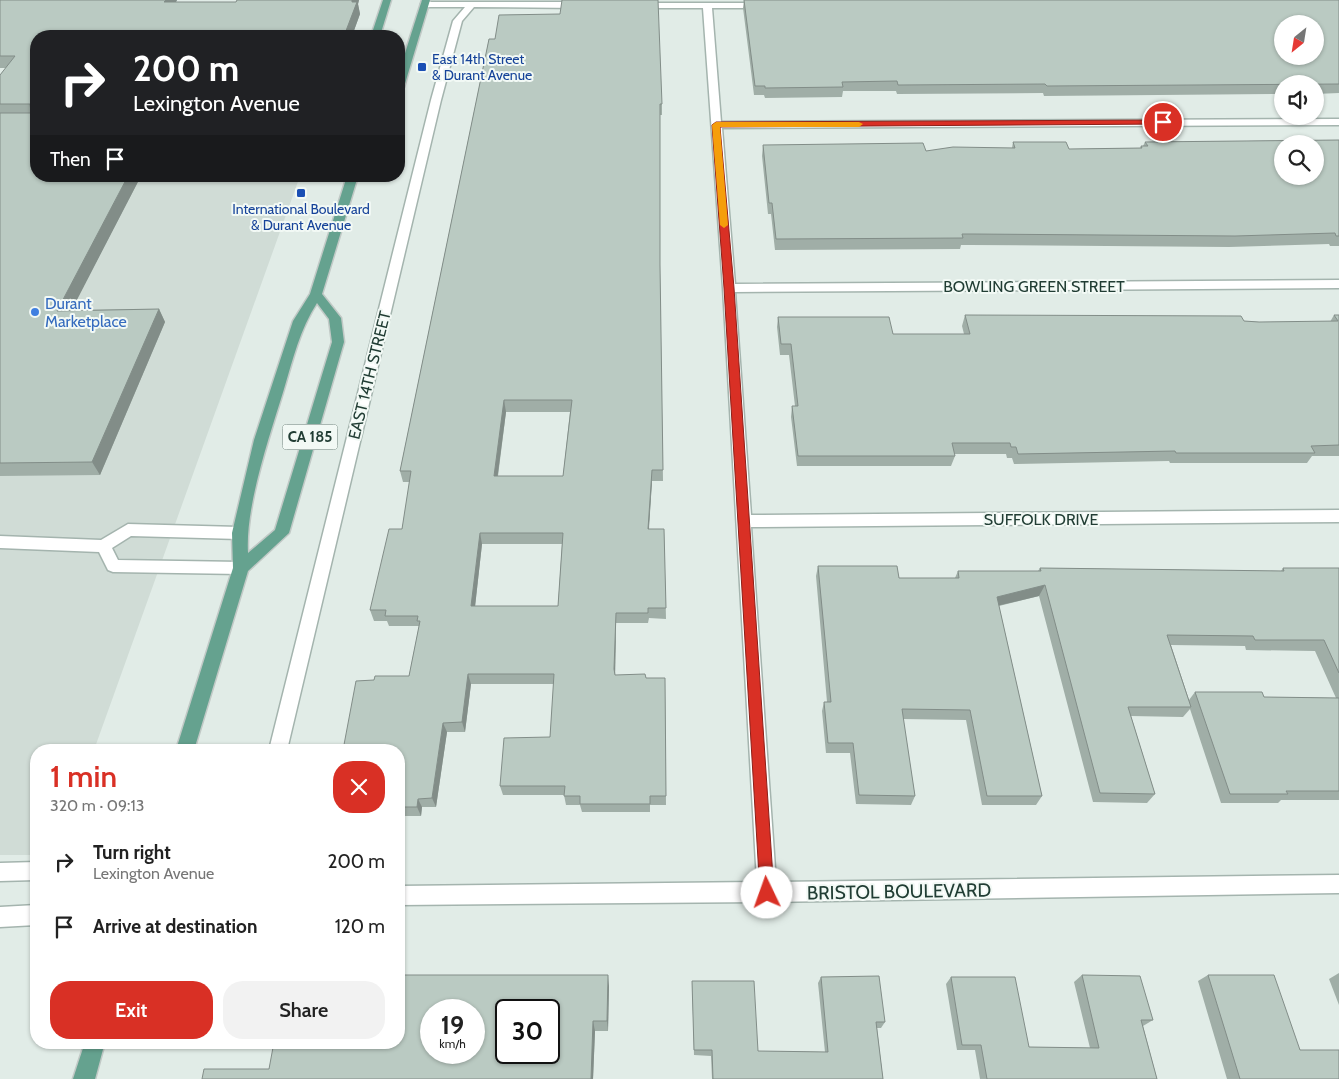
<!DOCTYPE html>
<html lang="en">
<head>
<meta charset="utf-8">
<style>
  body { margin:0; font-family:Cabin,sans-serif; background:#f2f2f2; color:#222; height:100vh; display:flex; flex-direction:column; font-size:19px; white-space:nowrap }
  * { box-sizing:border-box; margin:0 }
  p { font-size:16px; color:#767676 }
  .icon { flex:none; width:28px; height:28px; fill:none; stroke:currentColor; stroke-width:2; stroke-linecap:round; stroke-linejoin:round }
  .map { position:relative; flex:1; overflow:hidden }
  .details { position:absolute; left:30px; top:744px; width:375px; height:305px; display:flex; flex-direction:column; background:#fff; border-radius:20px; box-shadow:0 1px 4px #0004 }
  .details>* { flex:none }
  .top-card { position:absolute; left:30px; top:30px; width:375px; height:152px; border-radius:20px; box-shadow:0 1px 4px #0004; background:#202124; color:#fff; overflow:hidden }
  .needle { width:32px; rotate:210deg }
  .tools { position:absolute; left:1274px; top:15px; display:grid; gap:10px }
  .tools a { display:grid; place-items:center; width:50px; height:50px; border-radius:50%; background:#fff; box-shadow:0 1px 4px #0004; font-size:25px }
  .speed { position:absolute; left:420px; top:999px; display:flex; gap:10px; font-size:25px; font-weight:700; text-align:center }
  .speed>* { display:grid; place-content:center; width:65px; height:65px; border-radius:50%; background:#fff; box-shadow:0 1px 4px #0004; line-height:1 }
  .speed small { font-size:12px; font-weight:400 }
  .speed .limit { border:2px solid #111; border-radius:8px; background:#fff; color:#111 }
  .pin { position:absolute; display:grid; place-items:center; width:42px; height:42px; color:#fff; margin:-21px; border:2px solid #fff; border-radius:50%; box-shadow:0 1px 5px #0007 }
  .me { position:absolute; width:55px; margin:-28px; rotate:357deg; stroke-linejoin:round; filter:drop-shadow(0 0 4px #0008) }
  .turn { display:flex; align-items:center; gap:18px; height:105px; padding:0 20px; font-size:22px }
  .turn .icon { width:65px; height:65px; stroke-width:2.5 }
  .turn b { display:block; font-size:35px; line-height:42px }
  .then { display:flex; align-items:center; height:48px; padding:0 20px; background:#0003; gap:10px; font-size:19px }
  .round { display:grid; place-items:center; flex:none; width:52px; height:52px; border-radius:20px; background:#f2f2f2 }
  .overview { display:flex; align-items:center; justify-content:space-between; height:85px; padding:0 20px }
  h1 { font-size:30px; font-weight:600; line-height:38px; color:#d93025 }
  .primary-button { display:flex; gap:10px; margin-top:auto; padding:10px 20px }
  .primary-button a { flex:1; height:58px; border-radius:20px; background:#d93025; color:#fff; font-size:20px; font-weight:600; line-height:58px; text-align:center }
  .primary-button a+a { background:#f2f2f2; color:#222 }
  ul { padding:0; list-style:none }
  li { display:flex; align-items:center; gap:15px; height:65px; padding:0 20px }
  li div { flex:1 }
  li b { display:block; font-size:19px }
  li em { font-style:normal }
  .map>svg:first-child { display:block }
  .built { fill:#d0dcd6 }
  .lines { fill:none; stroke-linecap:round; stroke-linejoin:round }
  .service-casing { stroke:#a4b4ae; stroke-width:3 }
  .minor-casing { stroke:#a4b4ae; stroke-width:3 }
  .primary-casing { stroke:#c1c9c6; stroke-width:3 }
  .service { fill:#fff; fill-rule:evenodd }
  .minor { fill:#fff; fill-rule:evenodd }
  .primary { fill:#65a28f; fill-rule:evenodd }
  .wall { fill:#a0aea7; fill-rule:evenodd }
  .shaded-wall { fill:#828d88 }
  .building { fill:#bacac2; stroke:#828d88; fill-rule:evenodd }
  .route { fill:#d93025; stroke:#8d1f18 }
  .slow { fill:#f59e0b }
  .transit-dot { fill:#1a4fb4; stroke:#f2f9f5; stroke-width:2 }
  .shop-dot { fill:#3f7fe0; stroke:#f2f9f5; stroke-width:2 }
  .labels { text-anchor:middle; stroke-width:4; stroke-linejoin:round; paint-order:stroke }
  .far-transit-label { font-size:14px; fill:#164399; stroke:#f2f9f5; text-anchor:start }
  .shield { fill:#f2f9f5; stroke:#60756e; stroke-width:1 }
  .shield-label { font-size:15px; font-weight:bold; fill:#213d34 }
  .street-label { font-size:16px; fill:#213d34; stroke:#f2f9f5 }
  .shop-label { font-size:16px; fill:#366cbe; stroke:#f2f9f5; text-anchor:start }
  .near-street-label { font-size:19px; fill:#213d34; stroke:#f2f9f5 }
</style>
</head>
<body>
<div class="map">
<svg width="1339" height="1079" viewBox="0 0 1339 1079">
  <rect width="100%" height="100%" fill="#e1ece7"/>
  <path class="built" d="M0,140L36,176H300L94,750H36V855H0Z"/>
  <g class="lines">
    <defs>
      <path id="service" d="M128,524L239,527L244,529L246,533L244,537L239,539L131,536L112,548L118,560L241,562L246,564L249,568L246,572L241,574L113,572L108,570L99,552L0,548V536L101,540Z"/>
      <g id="minor">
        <path d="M422,2H581L585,5L581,8L474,7L462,21L441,100L287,750H269L431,100L453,21L465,7H425L421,4Z"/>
        <path d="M636,3H766L767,5L763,8H712L721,122L1339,119V125L722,128L735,284L1339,280V288L735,292L751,515L1339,510V522L751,527L776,882L1339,875V893L767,902L399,905V886L757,882L723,288L703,8H639L635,5Z"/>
        <path d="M36,862V880L0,881V863Z"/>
        <path d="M36,905V925L0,927V907Z"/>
      </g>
      <g id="primary">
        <path d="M383,0H391L380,36H371Z"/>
        <path d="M422,0H430L404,87L399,90V72Z"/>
        <path d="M347,176H358L322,294L341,318L344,342L289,533L248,571L194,750H176L233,568L232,533L254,440L293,321L310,294ZM317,303L329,319L332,342L275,530L248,553C245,506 270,435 284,389C293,359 300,329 317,303Z"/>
        <path d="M85,1042H105L95,1079H73Z"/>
      </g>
    </defs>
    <use href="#service" class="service-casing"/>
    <use href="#minor" class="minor-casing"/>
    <use href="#primary" class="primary-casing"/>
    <use href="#service" class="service"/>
    <use href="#minor" class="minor"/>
    <use href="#primary" class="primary"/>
  </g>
  <g class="wall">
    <path d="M0,0H177L176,2H236L237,0H359L358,4L360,14L352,36H36V176H141L71,310L159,309L165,322L100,475L0,476V75L6,68H0Z"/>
    <path d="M744,0H1339V93L1315,94V84H1282V94L1044,96L1043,93L897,94L896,91H843L842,97L765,98L764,95H754L743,8Z"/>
    <path d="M489,39L662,104V115H660V273L663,481H652L649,529H664L666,619L649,618L648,623H616L615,675L646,678H665L666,805H650V812H582L580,805H566L564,795H503L500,786L550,737L554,684H471L465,732H447L436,807H422L421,816H399V750L374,680L409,676L419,626H389L387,621H374L370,610L402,529L410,482H403L400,471ZM506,412H570L563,476H498ZM482,544H562L558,606H475Z"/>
    <path d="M1339,140V246H1330L1329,244L1229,247L970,245H961L960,249L775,250L771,214H768L762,156L763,145L926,151L1012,148L1013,142L1069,149L1140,148L1141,146H1143L1145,142Z"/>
    <path d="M965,315L1244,321L1259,322H1330L1334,315H1339V456H1312L1307,463H1170L1169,461L1014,464L1012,458H1007L1006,454H954L955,456L951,466H797L791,417L792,406H795L789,355H780L777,327L778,317L893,334H964L962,326Z"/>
    <path d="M818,566L899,578H955L958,571H1038L1040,568L1281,571L1283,568H1339V800H1281L1278,803H1221L1190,709L1183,717L1131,716L1155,794L1147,803L1093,802L1039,596L999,606L1042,796L1036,805H982L966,720L903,719L915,796L911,805L856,804L850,753H826L822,711L824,702H827L816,576ZM1171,645L1245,646L1246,650L1315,651L1336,698L1264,697L1195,692L1189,700Z"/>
    <path d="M1339,973V1005L1329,979Z"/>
    <path d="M1082,975L1153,1020L1143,1026L1157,1079H980L975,1050H957L946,984L951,977L1029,1047L1090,1048L1074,982Z"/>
    <path d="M1208,975L1300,1050L1339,1079H1227L1198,981Z"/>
    <path d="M821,977L885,1022L881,1028H877L883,1079H712L711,1056L694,1055L692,981L758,1051L825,1052L818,983Z"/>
    <path d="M609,986L608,1031H595L593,1079H202L269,1069L399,1042Z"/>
  </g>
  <g class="shaded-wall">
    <path d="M166,0H177L169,14L164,2Z"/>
    <path d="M352,0H359L358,4L360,14L352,36H344Z"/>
    <path d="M128,176H141L65,323L57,311Z"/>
    <path d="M159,309L165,322L100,475L92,462Z"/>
    <path d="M504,400L506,412L496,488L494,476Z"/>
    <path d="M652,470V481L648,540V529Z"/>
    <path d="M480,533L482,544L474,616L471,606Z"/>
    <path d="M1045,585L1039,596L992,607L997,597Z"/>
    <path d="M616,613V623L615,679L614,669Z"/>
    <path d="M468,674L471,684L465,732L462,722Z"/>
    <path d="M443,723L447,732L436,807L432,798Z"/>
    <path d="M418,799L422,807L421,816L417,807Z"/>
    <path d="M608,975L609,986L608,1031L607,1021Z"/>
    <path d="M593,1021L595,1031L593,1079H591Z"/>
  </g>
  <g class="building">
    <path d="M0,0H166L164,2H236L237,0H352V2H357L344,36H36V176H128L57,311L159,309L92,462L0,463V113H30L31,112L30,104H0V75L15,56H0Z"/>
    <path d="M562,0H658L662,104H660V265L663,470H652L648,529H664L666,608H648V613H616L614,669L615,675L645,674L646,678H665L666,796H650V804H580V796H564L565,786H500L504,738L550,737L554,674H468L462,722L443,723L432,798L418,799L417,807H399V750H343L356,681L374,680L375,676H409L420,621H417L418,616H385L386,610H370L389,529H402L411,471H400L489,39H495L499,15L560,14ZM504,400H572L563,476H494ZM480,533H563L558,606H471Z"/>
    <path d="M744,0H1339V84L1047,86L1045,84L898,85L897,81L842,82L843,87L765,88V86H755ZM1282,24H1315V56H1282Z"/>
    <path d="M1339,140V236H1336L1335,233L1235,236L973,234H962L963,238L776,239L772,203H769L763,145L923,143L926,151L953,147L1015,148L1013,142H1066L1069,149L1142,148L1141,146H1148L1145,142ZM1282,144H1315V176H1282Z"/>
    <path d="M965,315L1241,316L1244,321L1259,322L1338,321L1334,315H1339V445L1311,446L1315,453H1176L1175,451L1018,454L1016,447H1011L1010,443H952L955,456H798L792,406H798L791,344H781L778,317H889L893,334H970Z"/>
    <path d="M818,566H897L899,578H959L958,571H1041L1040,568L1284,571L1283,568H1339V673L1324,640H1255L1253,636L1167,635L1191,707H1128L1155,794L1100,793L1045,585L997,597L1042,796H987L970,710L902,709L915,796L859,795L853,743H828L824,702H831Z"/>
    <path d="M1195,692H1262L1264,697L1339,698V791H1286L1288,794H1230Z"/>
    <path d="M399,975H608L607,1021H593L591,1079H202L204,1069H269L274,1042H399ZM431,1010H474V1052H431ZM506,1010H549V1052H506Z"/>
    <path d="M1082,975L1140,976L1153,1020H1141L1157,1079H987L981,1045H962L951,977H1015L1029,1047L1099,1048Z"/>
    <path d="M1208,975H1274L1300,1050H1339V1079H1240Z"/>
    <path d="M879,976L885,1022H876L883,1079H713L712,1050H694L692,981H754L758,1051L828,1052L821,977Z"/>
  </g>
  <path class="route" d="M1163,120L1166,121V124L720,127L734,288L774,893L772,898L767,900L762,898L760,893L724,288L712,125L716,122Z"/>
  <path class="slow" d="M716,122H859L863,124L859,127H720L728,225L724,228L720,225L712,125Z"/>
  <g class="transit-dot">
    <rect x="417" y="62" width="10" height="10" rx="2.5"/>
    <rect x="296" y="188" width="10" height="10" rx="2.5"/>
  </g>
  <circle class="shop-dot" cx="35" cy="312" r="5"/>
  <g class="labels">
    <g class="far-transit-label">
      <text x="432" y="64">East 14th Street<tspan x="432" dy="16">&amp; Durant Avenue</tspan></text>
      <text x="301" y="214" text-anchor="middle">International Boulevard<tspan x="301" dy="16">&amp; Durant Avenue</tspan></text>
    </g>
    <rect class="shield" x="282.5" y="424.5" width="55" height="25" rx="4"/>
    <g class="shield-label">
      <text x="310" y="442">CA 185</text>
    </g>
    <g class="street-label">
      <text x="1034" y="292">BOWLING GREEN STREET</text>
      <text transform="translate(369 375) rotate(-76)" y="6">EAST 14TH STREET</text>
      <text x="1041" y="525">SUFFOLK DRIVE</text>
    </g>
    <g class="shop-label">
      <text x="45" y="309">Durant<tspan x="45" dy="18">Marketplace</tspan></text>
    </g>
    <g class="near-street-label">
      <text transform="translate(899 891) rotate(-1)" y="7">BRISTOL BOULEVARD</text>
    </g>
  </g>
</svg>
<div class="tools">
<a><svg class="needle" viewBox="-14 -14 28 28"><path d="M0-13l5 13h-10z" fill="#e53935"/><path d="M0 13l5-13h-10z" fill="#767676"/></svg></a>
<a><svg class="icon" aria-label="sound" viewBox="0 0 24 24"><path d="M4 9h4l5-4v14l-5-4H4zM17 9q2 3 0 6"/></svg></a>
<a><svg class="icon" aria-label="search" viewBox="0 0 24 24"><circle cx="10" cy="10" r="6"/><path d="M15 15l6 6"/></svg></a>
</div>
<div class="speed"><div>19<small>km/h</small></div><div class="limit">30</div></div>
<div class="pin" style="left:1163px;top:122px;background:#d93025"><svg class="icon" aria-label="arrive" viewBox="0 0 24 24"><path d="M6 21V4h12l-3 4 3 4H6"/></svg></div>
<svg class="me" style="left:767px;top:893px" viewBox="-20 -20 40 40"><circle r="19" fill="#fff"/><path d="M0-13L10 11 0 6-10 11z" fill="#d93025"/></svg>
<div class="top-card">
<div class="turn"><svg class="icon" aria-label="right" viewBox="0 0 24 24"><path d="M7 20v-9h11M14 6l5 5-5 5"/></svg><div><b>200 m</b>Lexington Avenue</div></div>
<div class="then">Then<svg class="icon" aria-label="arrive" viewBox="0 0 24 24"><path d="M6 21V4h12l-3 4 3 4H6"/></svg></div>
</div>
<section class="details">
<div class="overview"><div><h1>1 min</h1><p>320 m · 09:13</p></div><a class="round" style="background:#d93025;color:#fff"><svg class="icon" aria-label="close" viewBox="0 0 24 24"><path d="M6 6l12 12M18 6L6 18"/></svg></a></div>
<ul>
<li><svg class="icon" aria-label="right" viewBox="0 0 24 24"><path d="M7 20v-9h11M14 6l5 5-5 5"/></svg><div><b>Turn right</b><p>Lexington Avenue</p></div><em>200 m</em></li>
<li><svg class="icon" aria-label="arrive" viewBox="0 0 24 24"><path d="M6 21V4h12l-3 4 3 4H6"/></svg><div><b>Arrive at destination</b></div><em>120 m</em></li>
</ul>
<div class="primary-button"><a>Exit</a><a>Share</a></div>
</section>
</div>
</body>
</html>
